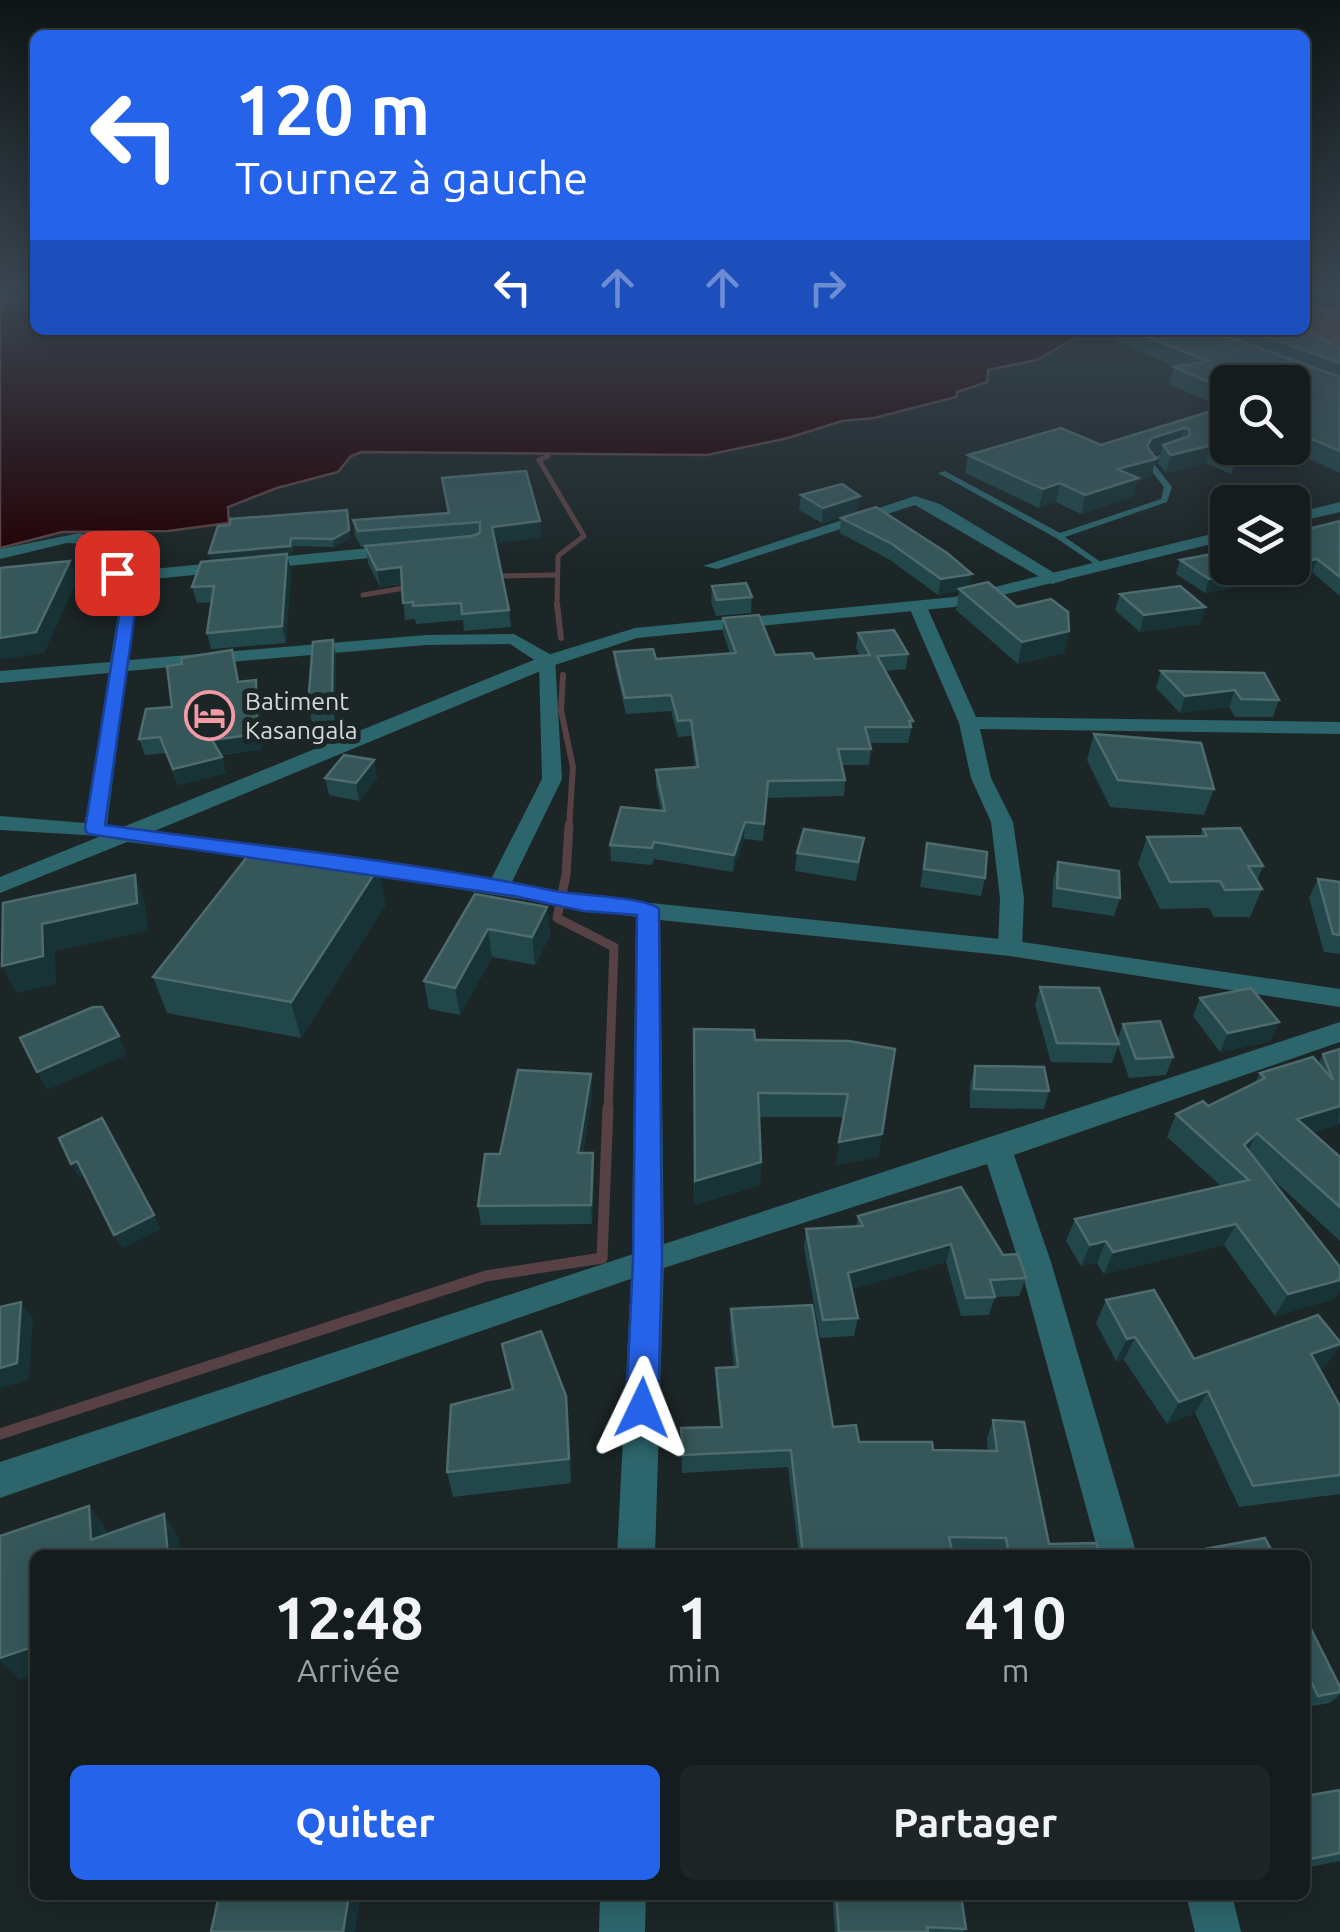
<!DOCTYPE html>
<html lang="fr">
<head>
<meta charset="utf-8">
<style>
  body { margin:0; font-family:Ubuntu,sans-serif; background:#1e2526; color:#f1f3f6; height:100vh; display:flex; flex-direction:column; font-size:38px; white-space:nowrap }
  * { box-sizing:border-box; margin:0 }
  p { font-size:32px; color:#9da1a4 }
  .icon { flex:none; width:55px; height:55px; fill:none; stroke:currentColor; stroke-width:2; stroke-linecap:round; stroke-linejoin:round }
  .map { position:relative; flex:1; overflow:hidden }
  .drawer { position:absolute; left:30px; top:1550px; width:1280px; height:350px; display:flex; flex-direction:column; background:#151c1d; border-radius:15px; box-shadow:0 5px 25px #0003,0 0 0 2px #343a3b }
  .drawer>* { flex:none }
  .hud { position:absolute; left:30px; top:30px; width:1280px; height:305px; border-radius:15px; box-shadow:0 5px 25px #0003,0 0 0 2px #343a3b; background:#2563eb; color:#fff; overflow:hidden }
  .fabs { position:absolute; left:1210px; top:365px; display:grid; gap:20px }
  .fabs a { display:grid; place-items:center; width:100px; height:100px; border-radius:15px; background:#151c1d; box-shadow:0 5px 25px #0003,0 0 0 2px #343a3b; font-size:50px }
  .pin { position:absolute; display:grid; place-items:center; width:85px; height:85px; color:#fff; margin:-42px; border-radius:20px; box-shadow:0 5px 15px #0006 }
  .me { position:absolute; width:110px; margin:-55px; rotate:2deg; stroke-linejoin:round; filter:drop-shadow(0 0 8px #0008) }
  .turn { display:flex; align-items:center; gap:35px; height:210px; padding:0 40px; font-size:45px }
  .turn .icon { width:130px; height:130px; stroke-width:2.5 }
  .turn b { display:block; font-size:70px; line-height:85px }
  .lanes { display:flex; align-items:center; height:95px; padding:0 40px; background:#0003; justify-content:center; gap:50px; direction:ltr }
  .lanes .off { opacity:.35 }
  .eta { display:flex; justify-content:space-evenly; align-items:center; height:170px; text-align:center }
  .eta b { font-size:60px; font-weight:700; line-height:70px }
  .action { display:flex; gap:20px; margin-top:auto; padding:20px 40px }
  .action a { flex:1; height:115px; border-radius:15px; background:#2563eb; color:#fff; font-size:40px; font-weight:700; line-height:115px; text-align:center }
  .action a+a { background:#1e2526; color:#f1f3f6 }
  .map>svg:first-child { display:block }
  .green { fill:#603e42 }
  .water { fill:#220004; stroke:#574144; stroke-width:2.5 }
  .lines { fill:none; stroke-linecap:round; stroke-linejoin:round }
  .stream-far3 { stroke:#574144; stroke-width:5 }
  .stream-far2 { stroke:#574144; stroke-width:6 }
  .stream-far1 { stroke:#574144; stroke-width:9 }
  .stream { stroke:#574144; stroke-width:11 }
  .service { fill:#2c656b; fill-rule:evenodd }
  .minor { fill:#2c656b; fill-rule:evenodd }
  .tertiary { fill:#2c656b; fill-rule:evenodd }
  .wall { fill:#22474b }
  .shaded-wall { fill:#183336 }
  .building { fill:#35575a; stroke:#4e6b6e; stroke-width:2.5 }
  .route { fill:#2563eb; stroke:#184099; stroke-width:2.5 }
  .labels { text-anchor:middle; stroke-width:10; stroke-linejoin:round; paint-order:stroke }
  .far-poi-label { font-size:25px; fill:#d3dadb; stroke:#1c2627; text-anchor:start }
</style>
</head>
<body>
<div class="map">
<svg width="1340" height="1932" viewBox="0 0 1340 1932">
  <rect width="100%" height="100%" fill="#1c2627"/>
  <path class="green" d="M1305,307L1340,309V359L1281,330H1305Z"/>
  <path class="water" d="M0,296H35V330H1089L1037,360L988,370L987,382L957,392L956,397L874,418L842,421L788,438L707,455L362,452L351,456L338,472L277,488L228,507L229,523L168,531L62,532L0,548Z"/>
  <g class="lines">
    <g class="stream-far3">
      <path d="M548,456L539,460L584,536L558,556L557,606"/>
      <path d="M494,576L556,575"/>
      <path d="M363,595L410,587"/>
    </g>
    <g class="stream-far2">
      <path d="M557,604L561,638"/>
      <path d="M563,675L561,710L573,767L569,828"/>
    </g>
    <path class="stream-far1" d="M569,825L566,875L557,918L614,947L608,1111"/>
    <path class="stream" d="M0,1434L486,1276L602,1258L608,1108"/>
    <path class="service" d="M1175,450L1177,451V453L1155,460L1154,464L1172,487L1167,502L1065,537L1105,565V569H1102L1056,538L938,473L945,471L1060,533L1161,499L1164,487L1146,464L1150,458Z"/>
    <g class="minor">
      <path d="M915,496L940,504L1066,580L1052,584L915,505L717,569L703,566Z"/>
      <path d="M80,533L106,543L112,562L122,572L401,545L409,550L401,555L132,581L138,591L129,660L426,635L514,634L555,657L562,779L507,892L499,894L487,887L542,779L539,663L510,644L426,645L127,671L107,825L119,827L122,832L119,837L0,830V816L85,823L109,673L0,683V671L110,662L122,591L101,569L94,549L87,544L67,543L0,559V549Z"/>
      <path d="M918,602L927,607L976,717L1340,722V734L980,729L991,778L1013,822L1024,898L1022,948L1019,954H1001L998,948L1000,898L991,822L971,778L959,723L909,607Z"/>
      <path d="M1340,1022V1042L1014,1155L1051,1262L1137,1555H1099L1019,1262L987,1164L648,1273L0,1498V1462Z"/>
      <path d="M1186,1895H1232L1241,1932H1195Z"/>
    </g>
    <g class="tertiary">
      <path d="M1340,502V512L1292,523V514Z"/>
      <path d="M1228,530V540L954,607L637,638L555,665L152,832L285,850L296,857L293,862L127,842L0,893V877L541,657L635,628L954,597Z"/>
      <path d="M349,859L514,882L583,896L1010,940L1340,989V1007L1010,956L660,920L664,1260L655,1555H617L632,1260L636,917L341,871L338,866L341,861Z"/>
      <path d="M600,1895H646L645,1932H599Z"/>
    </g>
  </g>
  <g class="wall">
    <path d="M1117,330H1304L1340,348V473L1284,448H1292V382H1228V448H1244L1231,474L1206,463L1166,473L1158,463L1161,451L1153,454L1151,477L1137,481L1133,496L1081,514L1056,502L1039,508L965,473L968,455L1101,445L1223,408L1169,384L1174,367H1177L1115,341Z"/>
    <path d="M442,478L542,537L496,543L509,610L511,627L464,631L463,620L416,624L415,619L405,620L402,584L380,587L368,563L366,547H361L355,536L353,520L448,513Z"/>
    <path d="M801,495L858,511L822,523L799,510Z"/>
    <path d="M841,518L969,587L1069,631L1064,653L1018,664L956,610L959,591L938,595L890,560L840,533Z"/>
    <path d="M1340,521V596L1312,572L1205,593L1176,574L1180,560L1228,568Z"/>
    <path d="M218,526L351,537L334,547L293,546L292,553L211,560L209,553Z"/>
    <path d="M291,570L286,643L211,649L207,633L212,602L197,603L192,587Z"/>
    <path d="M712,586L752,597L751,613L716,616L711,602Z"/>
    <path d="M1120,594L1205,607L1200,624L1140,632L1115,610Z"/>
    <path d="M723,618L775,655L815,659L860,656L856,648L858,633L908,654L906,669L885,671L913,721L908,743H870L871,749L869,765H842L845,780L844,796L767,798L763,841L744,839L733,872L654,859L652,865L611,861L610,845L661,810L656,786V770L695,767L691,736L678,737L671,711L626,714L615,667L614,652L656,659L730,653L723,633Z"/>
    <path d="M333,640L336,657L335,720L312,722L308,705Z"/>
    <path d="M236,665L239,682L260,696L262,749L221,755L226,773L178,785L166,753L145,755L139,739L172,707Z"/>
    <path d="M1161,671L1279,700L1273,717H1235L1229,707L1180,713L1156,688Z"/>
    <path d="M1094,734L1214,789L1204,815L1110,807L1087,760Z"/>
    <path d="M374,760L377,778L359,801L329,795L325,778Z"/>
    <path d="M1203,829L1263,866L1257,881L1262,889L1250,917H1214L1209,908L1160,909L1138,864L1147,837L1200,836Z"/>
    <path d="M927,843L985,878L981,896L920,887Z"/>
    <path d="M797,853L861,856L856,881L795,871Z"/>
    <path d="M1058,862L1120,898L1114,916L1052,907L1053,880Z"/>
    <path d="M1318,879L1340,882V954L1324,952L1309,898Z"/>
    <path d="M475,894L547,907L550,935L535,965L492,957L460,1015L429,1009L424,981Z"/>
    <path d="M386,904L301,1038L167,1013L153,977Z"/>
    <path d="M1040,987L1117,1040L1123,1024L1173,1057L1166,1075L1129,1078L1118,1046L1112,1063L1051,1062L1035,1005Z"/>
    <path d="M1200,998L1271,1041L1220,1052L1193,1016Z"/>
    <path d="M694,1029L755,1040L849,1041L882,1134L878,1157L836,1165L844,1117H759L761,1162L760,1185L694,1205Z"/>
    <path d="M1340,1049V1123L1313,1133L1340,1157V1241L1267,1174L1334,1299L1275,1316L1224,1245L1104,1274L1097,1263L1081,1266L1066,1241L1075,1219L1221,1186L1167,1137L1176,1114L1208,1106L1255,1083L1260,1073L1319,1063L1323,1054Z"/>
    <path d="M975,1066L1049,1091L1044,1109L970,1108V1085Z"/>
    <path d="M591,1074L592,1093L583,1153H593L594,1171L592,1224L481,1225L478,1206L500,1154Z"/>
    <path d="M858,1216L1003,1255L1026,1278L1019,1296L995,1297L989,1315L961,1316L946,1262L852,1289L858,1318L854,1336L820,1338L804,1248L806,1229L856,1226Z"/>
    <path d="M1106,1300L1194,1359L1340,1342V1345L1325,1366L1319,1368L1340,1406V1494L1239,1507L1195,1413L1167,1424L1124,1360L1116,1361L1096,1323Z"/>
    <path d="M731,1309L833,1427L859,1442L933,1450L988,1451L987,1438L993,1420L1049,1544L1100,1555L953,1553V1555H799L788,1467L682,1473L681,1428L720,1427L716,1386V1368L734,1367L730,1328Z"/>
    <path d="M502,1344L566,1396L569,1421L571,1483L453,1497L447,1472L512,1390Z"/>
    <path d="M1305,1617L1340,1687V1694L1330,1703L1306,1707Z"/>
    <path d="M1340,1790V1861L1305,1868V1796Z"/>
    <path d="M832,1895H961L966,1929L963,1932H835Z"/>
  </g>
  <g class="shaded-wall">
    <path d="M1184,428L1179,445H1163L1161,451L1147,456L1156,459L1151,477L1137,481L1133,496L1081,514L1085,495L1147,446L1152,438Z"/>
    <path d="M1212,445L1206,463L1166,473L1171,455Z"/>
    <path d="M1241,448H1244L1231,474L1237,456Z"/>
    <path d="M1060,483L1056,502L1039,508L1043,489Z"/>
    <path d="M860,496L858,511L822,523L823,508Z"/>
    <path d="M347,510L351,537L334,547L333,539Z"/>
    <path d="M540,521L542,537L494,544L492,527Z"/>
    <path d="M291,538L292,553L211,560L209,553Z"/>
    <path d="M287,554L291,570L286,643L282,626Z"/>
    <path d="M1317,559L1312,572L1205,593L1209,579L1270,568H1292V563Z"/>
    <path d="M70,561L77,581L44,653L0,660V638Z"/>
    <path d="M401,567L403,583L380,587L377,570Z"/>
    <path d="M972,574L969,590L959,589V591L938,595L941,579Z"/>
    <path d="M1205,607L1200,624L1140,632L1144,615Z"/>
    <path d="M1069,631L1064,653L1018,664L1022,642Z"/>
    <path d="M333,640L336,657L335,720L332,702Z"/>
    <path d="M256,680L260,696L262,749L216,755L212,740Z"/>
    <path d="M1235,690L1229,707L1180,713L1185,696Z"/>
    <path d="M222,757L226,773L178,785L173,769Z"/>
    <path d="M374,760L377,778L359,801L356,783Z"/>
    <path d="M745,822L744,839L733,872L734,855Z"/>
    <path d="M378,868L386,904L301,1038L291,1002Z"/>
    <path d="M135,875L145,902L148,931L55,951L56,984L16,993L2,966L42,924Z"/>
    <path d="M547,907L550,935L535,965L532,937Z"/>
    <path d="M488,929L492,957L460,1015L455,988Z"/>
    <path d="M1279,1022L1271,1041L1220,1052L1228,1033Z"/>
    <path d="M119,1036L127,1055L47,1090L37,1072Z"/>
    <path d="M591,1074L592,1093L580,1171L578,1153Z"/>
    <path d="M1340,1100L1339,1125L1285,1141L1297,1119Z"/>
    <path d="M1257,1133L1246,1155L1233,1167L1244,1145Z"/>
    <path d="M882,1134L878,1157L836,1165L839,1142Z"/>
    <path d="M593,1153L594,1171L592,1224L591,1205Z"/>
    <path d="M77,1161L85,1176L79,1178L71,1164Z"/>
    <path d="M761,1162L760,1185L694,1205L695,1181Z"/>
    <path d="M154,1215L161,1229L122,1249L114,1235Z"/>
    <path d="M1236,1224L1224,1245L1104,1274L1113,1252Z"/>
    <path d="M1106,1241L1097,1263L1081,1266L1090,1245Z"/>
    <path d="M951,1244L946,1262L845,1291L848,1273Z"/>
    <path d="M1340,1280V1291L1334,1299L1275,1316L1288,1294Z"/>
    <path d="M21,1302L33,1319L29,1380L0,1388V1368Z"/>
    <path d="M1135,1337L1124,1360L1116,1361L1127,1339Z"/>
    <path d="M1340,1344L1325,1366L1296,1376L1311,1354Z"/>
    <path d="M1208,1391L1195,1413L1167,1424L1179,1402Z"/>
    <path d="M566,1396L569,1421L571,1483L569,1459Z"/>
    <path d="M89,1506L107,1530L108,1555L91,1540Z"/>
    <path d="M164,1514L179,1538L181,1555H168Z"/>
    <path d="M35,1646V1674L20,1680L0,1661V1658Z"/>
    <path d="M349,1895H361L355,1932H343Z"/>
  </g>
  <g class="building">
    <path d="M1130,330H1210L1340,377V451L1292,431V382H1228V390L1174,367L1208,361Z"/>
    <path d="M1248,330H1304L1340,348V363Z"/>
    <path d="M1228,406V448H1241L1237,456L1212,445L1171,455L1163,445L1190,436L1189,429L1184,428L1152,438L1147,446L1156,459L1117,469L1138,478L1085,495L1060,483L1043,489L968,455L1061,428L1101,445Z"/>
    <path d="M526,471L540,521L492,527L509,610L462,614L461,603L413,606V602L403,603L401,567L377,570L365,546L472,536L480,533V522L358,531L353,520L449,513L442,478Z"/>
    <path d="M842,484L860,496L823,508L801,495Z"/>
    <path d="M876,507L947,553L972,574L941,579L892,544L841,518Z"/>
    <path d="M347,510L349,530L333,539L291,538L290,546L209,553L218,526L230,525V519Z"/>
    <path d="M1340,521V577L1317,559L1292,563V533Z"/>
    <path d="M1228,551V568H1270L1209,579L1180,560Z"/>
    <path d="M287,554L282,626L207,633L214,586L192,587L201,562Z"/>
    <path d="M70,561L36,632L0,638V568Z"/>
    <path d="M988,582L1017,607L1051,599L1068,612L1069,631L1022,642L959,589Z"/>
    <path d="M746,583L752,597L717,600L712,586Z"/>
    <path d="M1180,586L1205,607L1144,615L1120,594Z"/>
    <path d="M759,615L775,655L812,653L815,659L870,655L858,633L894,630L908,654L877,656L913,721H909L911,727H865L871,749H838L845,780L768,781L764,824L745,822L734,855L654,842L652,848L610,845L621,807L665,811L656,770L698,767L691,720L678,721L671,695L625,698L614,652L653,649L656,659L736,653L723,618Z"/>
    <path d="M333,640L332,702L308,705L313,642Z"/>
    <path d="M232,650L238,682L256,680L257,734L212,740L222,757L173,769L160,737L139,739L146,709L172,707L167,666L182,664L181,658Z"/>
    <path d="M1161,671L1264,673L1279,700L1241,699L1235,690L1185,696Z"/>
    <path d="M1094,734L1201,743L1214,789L1118,780Z"/>
    <path d="M344,755L374,760L356,783L325,778Z"/>
    <path d="M1240,828L1263,866H1248L1262,889L1225,890L1220,881L1170,882L1147,837L1207,836L1203,829Z"/>
    <path d="M804,829L864,838L858,862L797,853Z"/>
    <path d="M927,843L987,852L985,878L924,869Z"/>
    <path d="M254,848L378,868L291,1002L153,977Z"/>
    <path d="M1058,862L1119,871L1120,898L1057,888Z"/>
    <path d="M135,875L137,903L42,924L43,956L2,966L3,903Z"/>
    <path d="M1318,879L1340,882V935L1333,934Z"/>
    <path d="M475,894L547,907L532,937L488,929L455,988L424,981Z"/>
    <path d="M1040,987L1099,988L1119,1044L1057,1043Z"/>
    <path d="M1251,988L1279,1022L1228,1033L1200,998Z"/>
    <path d="M93,1007H102L119,1036L37,1072L20,1038Z"/>
    <path d="M1160,1021L1173,1057L1136,1059L1123,1024Z"/>
    <path d="M694,1029L754,1030L755,1040L849,1041L895,1049L882,1134L839,1142L848,1094L758,1093L761,1162L695,1181Z"/>
    <path d="M1340,1049V1106L1297,1119L1340,1157V1207L1257,1133L1244,1145L1340,1267V1280L1288,1294L1236,1224L1113,1252L1106,1241L1090,1245L1075,1219L1249,1180L1176,1114L1203,1101L1208,1106L1265,1078L1260,1073L1313,1057L1333,1080L1323,1054Z"/>
    <path d="M975,1066L1044,1067L1049,1091L974,1089Z"/>
    <path d="M518,1070L591,1074L578,1153H593L591,1205L478,1206L485,1154H500Z"/>
    <path d="M102,1118L154,1215L114,1235L77,1161L71,1164L59,1138Z"/>
    <path d="M961,1187L1003,1255L1018,1254L1026,1278L990,1280L995,1297L966,1298L951,1244L848,1273L858,1318L823,1320L806,1229L863,1226L858,1216Z"/>
    <path d="M1154,1290L1194,1359L1318,1315L1340,1342V1344L1311,1354L1340,1406V1475L1253,1486L1208,1391L1179,1402L1135,1337L1127,1339L1106,1300Z"/>
    <path d="M21,1302L17,1363L0,1368V1307Z"/>
    <path d="M812,1305L833,1427L856,1425L859,1442H932L933,1450L997,1451L993,1420L1024,1422L1049,1544L1096,1543L1100,1555H1009L1006,1538L949,1537L953,1555H803L791,1450L683,1455L681,1428L722,1427L716,1368L738,1367L731,1309Z"/>
    <path d="M541,1331L566,1396L569,1459L447,1472L451,1405L513,1389L502,1344Z"/>
    <path d="M89,1506L91,1540L164,1514L168,1555H35V1646L0,1658V1536Z"/>
    <path d="M1265,1538L1274,1555H1172Z"/>
    <path d="M349,1553L348,1555H281Z"/>
    <path d="M1305,1617L1340,1687V1692L1318,1696L1305,1669Z"/>
    <path d="M1340,1790V1853L1305,1860V1796Z"/>
    <path d="M219,1895H349L343,1932H211Z"/>
    <path d="M836,1895H961L966,1929L927,1927L928,1932H839Z"/>
  </g>
  <linearGradient id="sky" x2="0" y2="1"><stop stop-color="#0f1515"/><stop offset="0.52" stop-color="#3a4752"/><stop offset="1" stop-color="#3a4752" stop-opacity="0"/></linearGradient>
  <rect width="1340" height="566" fill="url(#sky)"/>
  <path class="route" d="M117,568L138,591L105,825C255,846 407,860 555,891C576,895 647,897 659,909L662,1260L658,1408L653,1418L642,1423L631,1418L626,1408L633,1260L637,915L583,911L514,896L88,834L85,829L123,591L109,573Z"/>
  <defs>
    <symbol id="hotel-ring" viewBox="-11 -11 22 22"><circle r="9.5" fill="#1c2627" stroke="#f49aa5" stroke-width="1.5"/><path d="M-6-4.5h1.5V1H6V5H4.5V3h-9V5H-6ZM-4 0a1.8 1.8 0 1 1 3.6 0ZM.5 0V-2.5h3Q6-2.5 6 0Z" fill="#f49aa5"/></symbol>
  </defs>
  <g fill-rule="evenodd">
    <use href="#hotel-ring" x="182" y="688" width="55" height="55"/>
  </g>
  <g class="labels">
    <g class="far-poi-label">
      <text x="245" y="710">Batiment<tspan x="245" dy="29">Kasangala</tspan></text>
    </g>
  </g>
</svg>
<div class="fabs">
<a><svg class="icon" aria-label="search" viewBox="0 0 24 24"><circle cx="10" cy="10" r="6"/><path d="M15 15l6 6"/></svg></a>
<a><svg class="icon" aria-label="layers" viewBox="0 0 24 24"><path d="M12 4l9 5-9 5-9-5zM3 14l9 5 9-5"/></svg></a>
</div>
<div class="pin" style="left:117px;top:573px;background:#d93025"><svg class="icon" aria-label="arrive" viewBox="0 0 24 24"><path d="M6 21V4h12l-3 4 3 4H6"/></svg></div>
<svg class="me" style="left:642px;top:1408px" viewBox="-20 -20 40 40"><path d="M0-17L14 15 0 8-14 15z" fill="#2563eb" stroke="#fff" stroke-width="4"/></svg>
<div class="hud">
<div class="turn"><svg class="icon" aria-label="left" viewBox="0 0 24 24"><path d="M17 20v-9H6M10 6l-5 5 5 5"/></svg><div><b>120 m</b>Tournez à gauche</div></div>
<div class="lanes"><svg class="icon" aria-label="left" viewBox="0 0 24 24"><path d="M17 20v-9H6M10 6l-5 5 5 5"/></svg><svg class="icon off" aria-label="ahead" viewBox="0 0 24 24"><path d="M12 20V5M6 11l6-6 6 6"/></svg><svg class="icon off" aria-label="ahead" viewBox="0 0 24 24"><path d="M12 20V5M6 11l6-6 6 6"/></svg><svg class="icon off" aria-label="right" viewBox="0 0 24 24"><path d="M7 20v-9h11M14 6l5 5-5 5"/></svg></div>
</div>
<section class="drawer">
<div class="eta">
<div><b>12:48</b><p>Arrivée</p></div>
<div><b>1</b><p>min</p></div>
<div><b>410</b><p>m</p></div>
</div>
<div class="action"><a>Quitter</a><a>Partager</a></div>
</section>
</div>
</body>
</html>
